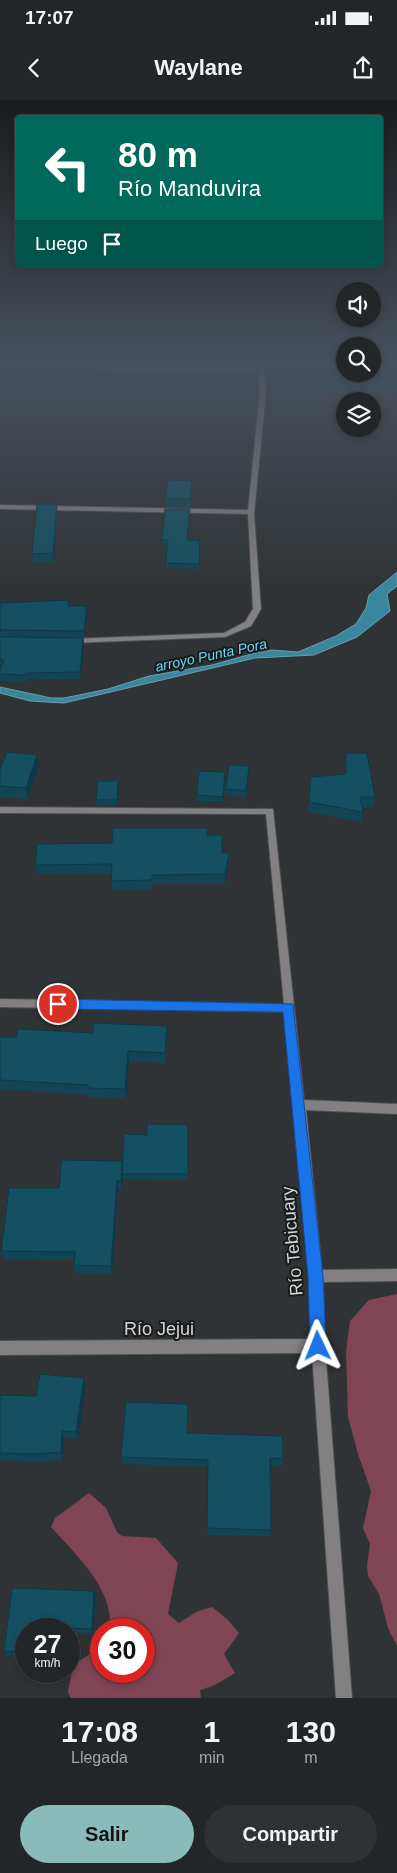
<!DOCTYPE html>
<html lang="es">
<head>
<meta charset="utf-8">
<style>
  body { margin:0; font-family:Arial,sans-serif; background:#2f3234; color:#f1f3f6; height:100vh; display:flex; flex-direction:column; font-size:19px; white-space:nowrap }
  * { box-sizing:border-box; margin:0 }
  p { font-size:16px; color:#a3a5a8 }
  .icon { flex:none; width:28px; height:28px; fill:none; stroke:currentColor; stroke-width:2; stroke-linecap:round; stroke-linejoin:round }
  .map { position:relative; height:1598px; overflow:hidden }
  .sheet { display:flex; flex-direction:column; background:#232628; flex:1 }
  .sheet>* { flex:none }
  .guide { position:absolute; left:15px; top:15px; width:368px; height:152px; border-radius:5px; box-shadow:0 2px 8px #0003,0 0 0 1px #404345; background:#00695c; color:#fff; overflow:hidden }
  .buttons { position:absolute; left:336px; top:182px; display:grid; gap:10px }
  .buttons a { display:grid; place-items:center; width:45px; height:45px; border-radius:50%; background:#232628; box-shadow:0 2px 8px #0003,0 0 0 1px #404345; font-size:25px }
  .speed { position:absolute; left:15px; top:1518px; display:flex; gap:10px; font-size:25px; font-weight:700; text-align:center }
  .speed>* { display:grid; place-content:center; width:65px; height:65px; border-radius:50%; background:#232628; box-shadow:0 2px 8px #0003,0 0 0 1px #404345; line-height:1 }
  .speed small { font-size:12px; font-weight:400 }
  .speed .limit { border:8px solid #d22; background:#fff; color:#111 }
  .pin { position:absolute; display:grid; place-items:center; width:42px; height:42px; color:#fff; margin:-21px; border:2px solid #fff; border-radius:50%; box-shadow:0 1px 5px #0007 }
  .me { position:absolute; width:55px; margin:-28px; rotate:358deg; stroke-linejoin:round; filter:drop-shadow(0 0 4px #0008) }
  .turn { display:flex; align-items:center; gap:18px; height:105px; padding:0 20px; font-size:22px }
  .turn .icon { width:65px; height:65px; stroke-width:2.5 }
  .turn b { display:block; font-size:35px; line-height:42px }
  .then { display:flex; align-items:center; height:48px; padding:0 20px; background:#0003; gap:10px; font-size:19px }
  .eta { display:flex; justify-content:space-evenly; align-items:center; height:85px; text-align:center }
  .eta b { font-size:30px; font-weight:600; line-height:35px }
  .cta { display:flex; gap:10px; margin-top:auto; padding:10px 20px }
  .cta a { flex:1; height:58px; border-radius:30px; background:#8bbbb9; color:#111; font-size:20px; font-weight:600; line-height:58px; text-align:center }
  .cta a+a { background:#2f3234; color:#f1f3f6 }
  .status { display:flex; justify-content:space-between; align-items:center; height:35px; padding:0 25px; background:#232628; direction:ltr }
  .status svg { height:14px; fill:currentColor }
  header { display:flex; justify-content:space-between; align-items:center; height:65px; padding:0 20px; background:#232628; font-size:22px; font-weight:600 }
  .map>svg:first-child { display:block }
  .forest { fill:#7f4554 }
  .water { fill:#3a869d; stroke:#689eae }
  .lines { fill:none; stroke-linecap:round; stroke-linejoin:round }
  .street-casing { stroke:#4d5052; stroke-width:2 }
  .street { fill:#828080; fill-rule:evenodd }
  .wall { fill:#114554 }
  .shaded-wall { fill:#0e3845 }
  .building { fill:#145062; stroke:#0e3845 }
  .route { fill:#1a73e8; stroke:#114b97 }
  .labels { text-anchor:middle; stroke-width:4; stroke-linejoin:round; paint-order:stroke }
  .far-water-label { font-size:14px; font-style:italic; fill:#68d7fa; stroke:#191b1b }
  .near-street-label { font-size:18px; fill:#d3d6d7; stroke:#191b1b }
</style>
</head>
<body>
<div class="status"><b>17:07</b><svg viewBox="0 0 49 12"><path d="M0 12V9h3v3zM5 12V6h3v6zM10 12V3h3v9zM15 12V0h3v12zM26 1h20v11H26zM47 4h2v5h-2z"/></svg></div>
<header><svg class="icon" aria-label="back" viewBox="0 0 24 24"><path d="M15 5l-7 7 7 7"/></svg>Waylane<svg class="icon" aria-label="share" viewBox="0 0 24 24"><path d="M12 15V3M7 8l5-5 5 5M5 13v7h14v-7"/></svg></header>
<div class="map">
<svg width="397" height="1598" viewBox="0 0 397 1598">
  <rect width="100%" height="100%" fill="#2f3335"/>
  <g class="forest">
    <path d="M397,1194V1546L388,1528L379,1494L368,1476L367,1465L370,1444L363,1428L371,1391L358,1354L348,1317L346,1252L350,1221L369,1200Z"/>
    <path d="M89,1393L106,1408L117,1432L122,1436L156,1438L178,1463L168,1514L179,1523L198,1511L212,1507L227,1519L239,1533L224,1554L235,1573L215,1585L200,1590L201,1598H71L68,1592L73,1565L101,1547V1571H144V1529H110C114,1489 76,1455 51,1427L55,1418Z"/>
  </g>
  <path class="water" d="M397,472V486L387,494L390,511L357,537L314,555L255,558L64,603L30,601L0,593V587L51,598H64L108,589L149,576L212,565L251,554L271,550L298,552L336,536L356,524L366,508L369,495Z"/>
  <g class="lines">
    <defs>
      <g id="street">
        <path d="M0,265L259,267L258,265H264L266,292L254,414L261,509L251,526L225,537L70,543L66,541L70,539L224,533L245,522L253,509L248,414L0,409V405L248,410L260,292L259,271L0,268Z"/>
        <path d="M0,707L273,709L304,1000L397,1004V1014L306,1010L322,1170L397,1169V1181L323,1182L325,1246L352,1598H336L312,1253L0,1255V1241L311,1239L309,1176L284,912L0,907V899L284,904L266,714L0,713Z"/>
      </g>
    </defs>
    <use href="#street" class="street-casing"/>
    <use href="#street" class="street"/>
  </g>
  <g class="wall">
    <path d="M299,265H345L397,286V292H310L306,277H302Z"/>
    <path d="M192,389L190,407L166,406V398Z"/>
    <path d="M57,412L54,462H33L32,454Z"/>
    <path d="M190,415L187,440L200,441L199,469L166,468L168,445H162V440Z"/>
    <path d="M69,500V506H87V512L85,537H0V503Z"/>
    <path d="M0,537L83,538L84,545L80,579H27L26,582L0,581V570L1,566H0Z"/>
    <path d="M346,653L375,697L373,707H362L363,712L362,722L308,712L311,677L345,674V664Z"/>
    <path d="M37,655L39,666L28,699L0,697V669Z"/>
    <path d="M249,666L246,697L225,695L226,689Z"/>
    <path d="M225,677L223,702L197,701V695Z"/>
    <path d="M119,687L117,706H97L96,700Z"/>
    <path d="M207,735L222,753L228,763L225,784H152V790H112L111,774H37L35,765L112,743Z"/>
    <path d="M93,933L167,936L165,963L129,961L126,998H89V995L0,989V937H16Z"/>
    <path d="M188,1025V1080L123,1079V1077L122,1089H118L112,1174L75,1173L74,1165V1160L3,1159L1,1151L59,1088L122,1061L147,1035Z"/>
    <path d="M86,1286L78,1339L64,1338L63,1360L35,1362L0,1360V1295L36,1296Z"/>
    <path d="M188,1333L283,1359L282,1366L270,1365L271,1430L270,1436L207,1435L208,1367L123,1364L121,1357Z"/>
    <path d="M12,1488L96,1497L93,1534L69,1533V1529H26V1557L7,1556L4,1551Z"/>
  </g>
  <g class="shaded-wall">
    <path d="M57,404V412L54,462L53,453Z"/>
    <path d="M87,506V512L85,537L84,531Z"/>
    <path d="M83,538L84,545L80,579V572Z"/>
    <path d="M37,655L39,666L28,699L26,688Z"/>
    <path d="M118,681L119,687L117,706V700Z"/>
    <path d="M229,753L228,763L225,784V774Z"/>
    <path d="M167,926V936L165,963V953Z"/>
    <path d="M128,951L129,961L126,998L125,989Z"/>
    <path d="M122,1061L123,1077L122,1089L121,1081Z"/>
    <path d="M117,1081L118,1089L112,1174L111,1166Z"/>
    <path d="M84,1278L86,1286L78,1339L76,1332Z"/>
    <path d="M62,1331L64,1338L63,1360L61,1352Z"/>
    <path d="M94,1491L96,1497L93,1534L92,1529Z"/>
  </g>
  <g class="building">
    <path d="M301,265H345V274H372V265H391L397,280V286H310L306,271H302Z"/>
    <path d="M168,380L192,381L190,399L166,398Z"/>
    <path d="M37,404H57L53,453L32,454Z"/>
    <path d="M165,409H190L187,440L200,441L199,464L166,463L168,440H162Z"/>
    <path d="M69,500L68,506H87L84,531L0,530V503Z"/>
    <path d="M0,537L83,538L80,572L26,573L25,575L0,574V570L4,560H0Z"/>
    <path d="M7,652L37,655L26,688L0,686V669Z"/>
    <path d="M346,653H367L375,697H360L363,712L309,702L311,677L346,674Z"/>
    <path d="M229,665L249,666L246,691L226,689Z"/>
    <path d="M199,671L225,672L223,697L197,695Z"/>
    <path d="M98,681H118L117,700H96Z"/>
    <path d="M113,728H207V735H222V753H229L225,774L152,775V780L111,781L112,764L35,765L37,744L112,743Z"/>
    <path d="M94,923L167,926L165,953L128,951L125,989L88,988V985L0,980V937H16L18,929L93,933Z"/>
    <path d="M147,1024L188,1025V1074H122L124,1034L147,1035Z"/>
    <path d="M62,1060L122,1061L121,1081H117L111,1166L74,1165L75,1152L1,1151L9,1088H59Z"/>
    <path d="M40,1274L84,1278L76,1332L62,1331L61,1352L33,1354L0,1353V1295L36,1296Z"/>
    <path d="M126,1302L188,1304L187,1333L282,1336L283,1359L270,1358L271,1430L207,1428L208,1360L121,1357Z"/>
    <path d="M12,1488L94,1491L92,1529L39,1527L38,1529H26V1552L4,1551Z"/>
  </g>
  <linearGradient id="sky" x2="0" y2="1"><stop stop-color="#1a1c1d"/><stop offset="0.54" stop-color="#47505c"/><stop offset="1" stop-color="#47505c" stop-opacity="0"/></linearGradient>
  <rect width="397" height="489" fill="url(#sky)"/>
  <path class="route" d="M58,899L293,904L323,1176L326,1246L324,1252L318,1254L313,1252L310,1246L308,1176L283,912L58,909L52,904Z"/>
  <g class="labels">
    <g class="far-water-label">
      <text transform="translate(211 555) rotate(-12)" y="5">arroyo Punta Pora</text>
    </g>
    <g class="near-street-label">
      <text transform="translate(292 1141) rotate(-95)" y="6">Río Tebicuary</text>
      <text x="159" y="1235">Río Jejui</text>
    </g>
  </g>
</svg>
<div class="buttons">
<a><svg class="icon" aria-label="sound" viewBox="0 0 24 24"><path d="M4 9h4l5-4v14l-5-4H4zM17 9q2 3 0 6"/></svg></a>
<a><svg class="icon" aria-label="search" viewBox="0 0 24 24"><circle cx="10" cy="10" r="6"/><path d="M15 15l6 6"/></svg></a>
<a><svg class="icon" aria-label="layers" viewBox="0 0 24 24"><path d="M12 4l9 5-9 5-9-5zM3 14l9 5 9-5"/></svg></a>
</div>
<div class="speed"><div>27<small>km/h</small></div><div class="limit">30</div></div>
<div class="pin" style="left:58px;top:904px;background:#d93025"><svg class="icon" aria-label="arrive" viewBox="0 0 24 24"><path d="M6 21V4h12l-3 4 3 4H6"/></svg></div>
<svg class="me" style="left:318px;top:1246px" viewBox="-20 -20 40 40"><path d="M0-17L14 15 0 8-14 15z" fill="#1a73e8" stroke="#fff" stroke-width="4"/></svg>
<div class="guide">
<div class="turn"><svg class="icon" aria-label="left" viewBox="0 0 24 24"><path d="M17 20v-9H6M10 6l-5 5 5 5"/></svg><div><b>80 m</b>Río Manduvira</div></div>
<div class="then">Luego<svg class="icon" aria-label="arrive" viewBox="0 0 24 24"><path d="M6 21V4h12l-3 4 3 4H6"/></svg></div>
</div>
</div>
<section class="sheet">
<div class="eta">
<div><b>17:08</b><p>Llegada</p></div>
<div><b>1</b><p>min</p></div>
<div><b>130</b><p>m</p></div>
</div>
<div class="cta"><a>Salir</a><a>Compartir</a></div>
</section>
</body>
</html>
